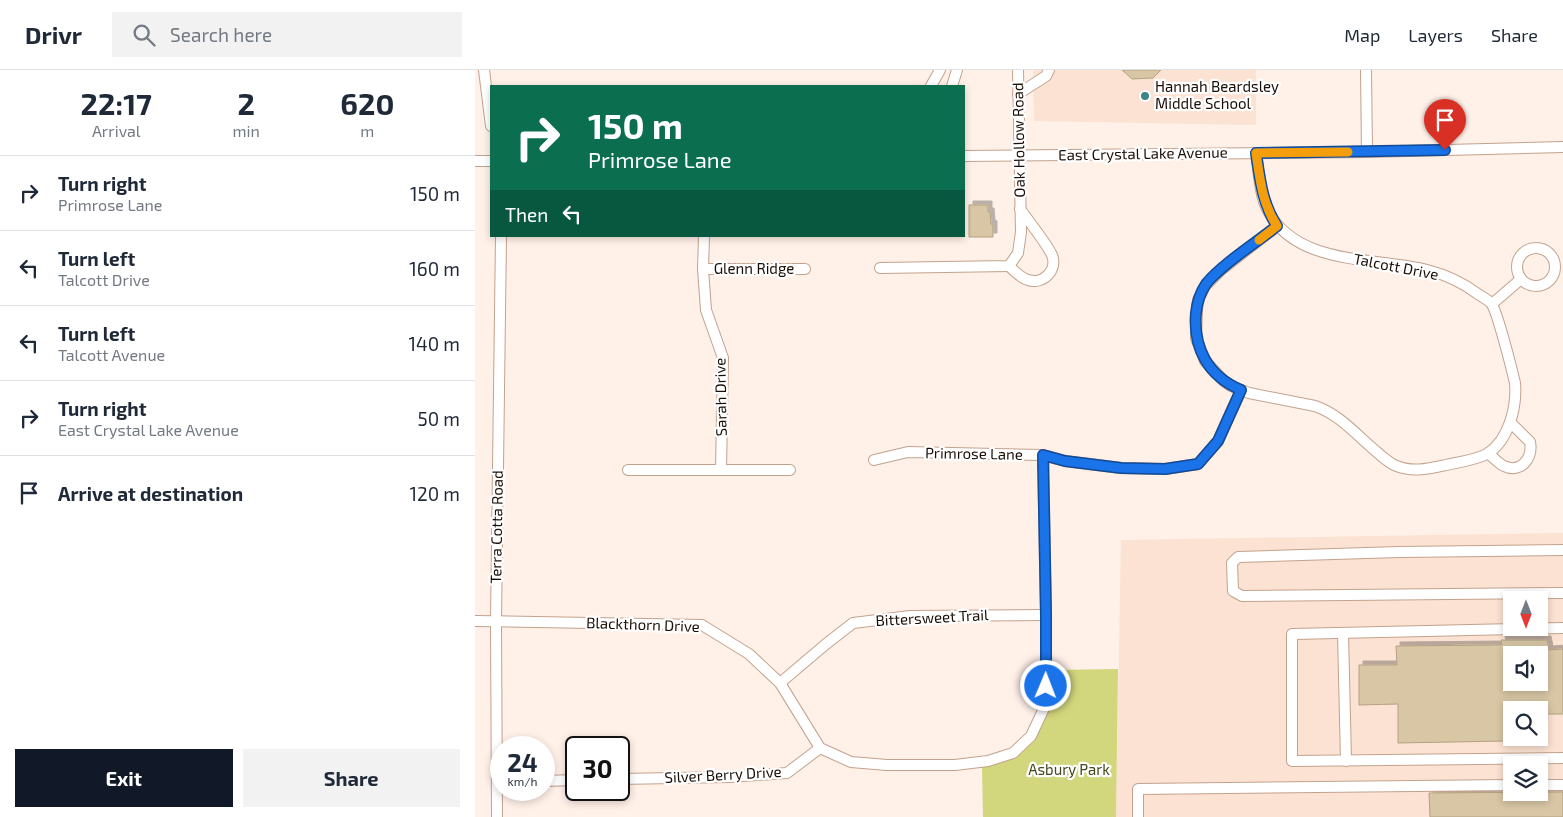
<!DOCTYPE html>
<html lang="en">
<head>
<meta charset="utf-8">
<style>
  body { margin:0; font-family:"Exo 2",sans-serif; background:#f2f2f3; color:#1f2937; height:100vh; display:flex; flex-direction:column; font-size:19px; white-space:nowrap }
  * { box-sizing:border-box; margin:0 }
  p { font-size:16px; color:#747a83 }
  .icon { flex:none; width:28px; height:28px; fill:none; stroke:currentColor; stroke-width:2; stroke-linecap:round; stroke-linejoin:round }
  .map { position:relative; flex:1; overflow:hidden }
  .sheet { display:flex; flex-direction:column; background:#fff; width:475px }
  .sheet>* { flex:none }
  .banner { position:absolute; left:15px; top:15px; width:475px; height:152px; border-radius:0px; box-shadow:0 2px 8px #0003; background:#0b6e4f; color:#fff; overflow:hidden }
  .needle { width:32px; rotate:180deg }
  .tools { position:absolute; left:1028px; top:521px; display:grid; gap:10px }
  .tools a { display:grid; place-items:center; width:45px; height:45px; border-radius:0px; background:#fff; box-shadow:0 2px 8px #0003; font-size:25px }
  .speed { position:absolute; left:15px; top:666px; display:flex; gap:10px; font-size:25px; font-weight:700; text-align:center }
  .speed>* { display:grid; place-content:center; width:65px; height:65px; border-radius:50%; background:#fff; box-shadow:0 2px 8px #0003; line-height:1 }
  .speed small { font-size:12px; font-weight:400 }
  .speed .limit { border:2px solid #111; border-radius:8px; background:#fff; color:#111 }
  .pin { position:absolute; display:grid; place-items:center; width:42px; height:42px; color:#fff; margin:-51px -21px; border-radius:50% 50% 50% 0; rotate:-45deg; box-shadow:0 0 5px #0007 }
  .pin .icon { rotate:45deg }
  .me { position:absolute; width:55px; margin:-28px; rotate:1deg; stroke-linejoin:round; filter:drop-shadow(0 0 4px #0008) }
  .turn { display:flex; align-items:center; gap:18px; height:105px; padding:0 15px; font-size:22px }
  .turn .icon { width:65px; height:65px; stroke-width:2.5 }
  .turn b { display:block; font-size:35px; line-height:42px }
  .then { display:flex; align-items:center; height:48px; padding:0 15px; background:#0003; gap:10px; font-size:19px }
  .eta { display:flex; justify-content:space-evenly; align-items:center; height:85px; text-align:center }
  .eta b { font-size:30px; font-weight:700; line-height:35px }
  .action { display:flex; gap:10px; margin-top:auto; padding:10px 15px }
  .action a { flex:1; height:58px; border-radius:0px; background:#111827; color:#fff; font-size:20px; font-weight:700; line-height:58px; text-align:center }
  .action a+a { background:#f2f2f3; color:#1f2937 }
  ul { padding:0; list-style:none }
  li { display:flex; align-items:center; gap:15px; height:75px; padding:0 15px; border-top:1px solid #e0e1e3 }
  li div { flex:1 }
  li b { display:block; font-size:19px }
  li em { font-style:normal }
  header { display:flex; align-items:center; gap:30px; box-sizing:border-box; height:70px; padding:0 25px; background:#fff; border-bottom:1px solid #e0e1e3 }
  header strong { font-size:24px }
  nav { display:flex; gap:28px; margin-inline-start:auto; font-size:18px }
  .search { width:350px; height:45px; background:#f2f2f3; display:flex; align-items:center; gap:12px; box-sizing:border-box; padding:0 18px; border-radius:0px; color:#747a83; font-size:19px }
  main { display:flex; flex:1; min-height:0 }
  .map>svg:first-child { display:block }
  .built { fill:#fbe2d2; fill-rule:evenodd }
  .green { fill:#d2d67c }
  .building { fill:#d8c6a4; stroke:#b3a181; fill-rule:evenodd; filter:url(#shadow) }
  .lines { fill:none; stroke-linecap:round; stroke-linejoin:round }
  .minor-casing { stroke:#c3a28d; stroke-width:12 }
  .minor { stroke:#fff; stroke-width:10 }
  .route-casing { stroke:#114b97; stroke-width:12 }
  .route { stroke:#1a73e8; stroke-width:9 }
  .slow { stroke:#f59e0b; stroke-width:9 }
  .poi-dot { fill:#3e8688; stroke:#fff; stroke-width:2 }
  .labels { text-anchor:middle; stroke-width:4.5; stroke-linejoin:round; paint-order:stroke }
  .poi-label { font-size:15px; fill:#1a0e07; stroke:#fff; text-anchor:start }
  .street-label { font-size:15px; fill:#1a0e07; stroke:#fff }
  .park-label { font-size:15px; fill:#45471c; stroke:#fff }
</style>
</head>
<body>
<header>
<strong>Drivr</strong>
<div class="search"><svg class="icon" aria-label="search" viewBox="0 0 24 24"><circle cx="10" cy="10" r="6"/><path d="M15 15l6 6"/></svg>Search here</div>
<nav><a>Map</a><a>Layers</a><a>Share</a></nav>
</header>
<main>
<section class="sheet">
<div class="eta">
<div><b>22:17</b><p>Arrival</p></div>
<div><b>2</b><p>min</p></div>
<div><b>620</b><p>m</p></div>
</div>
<ul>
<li><svg class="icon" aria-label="right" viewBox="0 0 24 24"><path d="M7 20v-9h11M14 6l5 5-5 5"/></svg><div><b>Turn right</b><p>Primrose Lane</p></div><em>150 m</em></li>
<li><svg class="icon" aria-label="left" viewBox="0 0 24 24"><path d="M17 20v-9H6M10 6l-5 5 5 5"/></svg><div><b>Turn left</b><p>Talcott Drive</p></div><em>160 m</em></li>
<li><svg class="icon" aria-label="left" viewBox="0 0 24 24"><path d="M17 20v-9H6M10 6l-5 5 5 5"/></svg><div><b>Turn left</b><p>Talcott Avenue</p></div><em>140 m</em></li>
<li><svg class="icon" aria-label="right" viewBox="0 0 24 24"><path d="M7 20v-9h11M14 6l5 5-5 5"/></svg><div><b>Turn right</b><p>East Crystal Lake Avenue</p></div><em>50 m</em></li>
<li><svg class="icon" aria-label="arrive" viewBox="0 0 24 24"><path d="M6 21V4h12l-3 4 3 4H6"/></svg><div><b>Arrive at destination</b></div><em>120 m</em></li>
</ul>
<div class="action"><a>Exit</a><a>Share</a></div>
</section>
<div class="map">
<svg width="1088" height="747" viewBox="0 0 1088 747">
  <defs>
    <filter id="shadow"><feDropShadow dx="4" dy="-4" stdDeviation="0" flood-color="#0004"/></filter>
  </defs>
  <rect width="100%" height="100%" fill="#fff0e8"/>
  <g class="built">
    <path d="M558,0H781V55L559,51Z"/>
    <path d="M1088,463V747H641L646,470ZM1036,530H1064V558H1036ZM1036,585H1064V612H1036ZM1036,640H1064V668H1036ZM1036,695H1064V722H1036Z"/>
  </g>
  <path class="green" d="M643,599L641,747H508L507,697L540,685L559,668L573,642L579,624L580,600Z"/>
  <g class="building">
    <path d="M647,0H686L678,8L657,9Z"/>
    <path d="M494,135H513V142H515L516,154L518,155V167H494Z"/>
    <path d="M1026,570H1072L1074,580L1088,579V644H1064V640H1036V658H1030V671L923,673V634L884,635V595H922L921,576L1027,575ZM1036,585H1064V612H1036Z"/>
    <path d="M1088,722V747H955L954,723Z"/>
  </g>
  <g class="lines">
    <defs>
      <g id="minor">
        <path d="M9,0L16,56"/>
        <path d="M891,1L892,82"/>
        <path d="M456,16L465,0"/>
        <path d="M477,16L482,0"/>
        <path d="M543,24L571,6L574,0"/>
        <path d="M781,83C784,101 784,122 792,139C820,196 900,187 952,200C972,205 987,212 1003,224C1007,227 1012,229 1016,233C1022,240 1037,300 1040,313C1042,337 1034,370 1012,384C1000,390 985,392 971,395C953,399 937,403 919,395C910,390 903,383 895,376C878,361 863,344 840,336L774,323L756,316L749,311L730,291L721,268L722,240L723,230L730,216L746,200L802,156"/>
        <path d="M489,86L892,82L1088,77"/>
        <path d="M0,91H16"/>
        <path d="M229,166L228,199L231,240L248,288L246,400"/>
        <circle cx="1061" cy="197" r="19"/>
        <path d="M534,196C539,201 546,208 553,210C568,215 583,200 577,185C570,171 555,153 545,139"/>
        <path d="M405,198L534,196L543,183L546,162L543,0"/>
        <path d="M228,199H330"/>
        <path d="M1017,234L1046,209"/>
        <path d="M1013,383C1018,387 1023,393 1029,396C1046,404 1058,388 1055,372L1035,352"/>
        <path d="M399,390L433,382L568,385L590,391L646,398L690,399L723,394L743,371L766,320"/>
        <path d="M153,400H315"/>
        <path d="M1088,480L924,482L763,487L757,493L758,521L767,526L1088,523"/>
        <path d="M0,551L227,555L274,584L305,613L345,678L376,692L412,695H480L513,691L538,683L556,666L571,634V545L568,385"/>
        <path d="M1088,558L817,564V691L1088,688"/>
        <path d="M868,563L871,691"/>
        <path d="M305,613L351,574L378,553L435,546L571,545"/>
        <path d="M144,709L254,707L312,703L345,678"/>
        <path d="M69,711L101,710"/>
        <path d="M1064,715H1088"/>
        <path d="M22,747L21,551L26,166"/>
        <path d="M663,747V719L1036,715"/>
      </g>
    </defs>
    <use href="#minor" class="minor-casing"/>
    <use href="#minor" class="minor"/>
  </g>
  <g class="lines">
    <defs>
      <path id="route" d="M571,616V545L568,385L590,391L646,398L690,399L723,394L743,371L766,320C733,306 718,278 721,243C722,233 725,223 731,214C746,195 782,172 802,156C787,133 785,109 781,83L970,80"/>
    </defs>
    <use href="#route" class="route-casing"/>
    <use href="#route" class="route"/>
    <path class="slow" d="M784,170L802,156C787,133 785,109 781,83L873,82"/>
  </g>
  <circle class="poi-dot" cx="670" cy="26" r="5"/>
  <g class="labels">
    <g class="poi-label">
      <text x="680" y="22">Hannah Beardsley<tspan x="680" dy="17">Middle School</tspan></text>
    </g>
    <g class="street-label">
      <text transform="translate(544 70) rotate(-91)" y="5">Oak Hollow Road</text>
      <text transform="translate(668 84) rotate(-1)" y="5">East Crystal Lake Avenue</text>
      <text transform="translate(921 197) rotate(11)" y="5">Talcott Drive</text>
      <text x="279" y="204">Glenn Ridge</text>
      <text transform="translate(246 327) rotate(-91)" y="5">Sarah Drive</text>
      <text transform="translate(499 384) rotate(1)" y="5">Primrose Lane</text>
      <text transform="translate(22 457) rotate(-89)" y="5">Terra Cotta Road</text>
      <text transform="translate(457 548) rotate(-3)" y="5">Bittersweet Trail</text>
      <text transform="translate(168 555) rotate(2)" y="5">Blackthorn Drive</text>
      <text transform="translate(248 705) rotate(-3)" y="5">Silver Berry Drive</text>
    </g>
    <g class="park-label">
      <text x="594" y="705">Asbury Park</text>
    </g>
  </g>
</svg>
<div class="tools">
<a><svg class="needle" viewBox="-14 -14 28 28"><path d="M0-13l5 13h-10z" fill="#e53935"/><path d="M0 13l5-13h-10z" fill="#747a83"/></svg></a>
<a><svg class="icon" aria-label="sound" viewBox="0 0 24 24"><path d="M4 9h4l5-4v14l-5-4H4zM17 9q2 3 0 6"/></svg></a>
<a><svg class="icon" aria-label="search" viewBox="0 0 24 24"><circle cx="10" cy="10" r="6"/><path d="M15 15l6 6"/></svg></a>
<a><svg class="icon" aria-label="layers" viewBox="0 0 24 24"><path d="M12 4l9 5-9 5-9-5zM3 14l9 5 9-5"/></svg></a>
</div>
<div class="speed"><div>24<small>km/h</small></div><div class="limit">30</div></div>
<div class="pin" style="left:970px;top:80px;background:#d93025"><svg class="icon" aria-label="arrive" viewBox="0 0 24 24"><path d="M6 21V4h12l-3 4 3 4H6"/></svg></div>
<svg class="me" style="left:571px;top:616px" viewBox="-20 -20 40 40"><circle r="17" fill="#1a73e8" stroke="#fff" stroke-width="3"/><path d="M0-11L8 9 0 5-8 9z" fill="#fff"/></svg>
<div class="banner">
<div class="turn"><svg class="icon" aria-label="right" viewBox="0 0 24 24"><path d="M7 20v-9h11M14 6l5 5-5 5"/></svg><div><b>150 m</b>Primrose Lane</div></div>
<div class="then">Then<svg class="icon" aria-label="left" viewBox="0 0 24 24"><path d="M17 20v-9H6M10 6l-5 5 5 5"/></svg></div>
</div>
</div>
</main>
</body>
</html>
